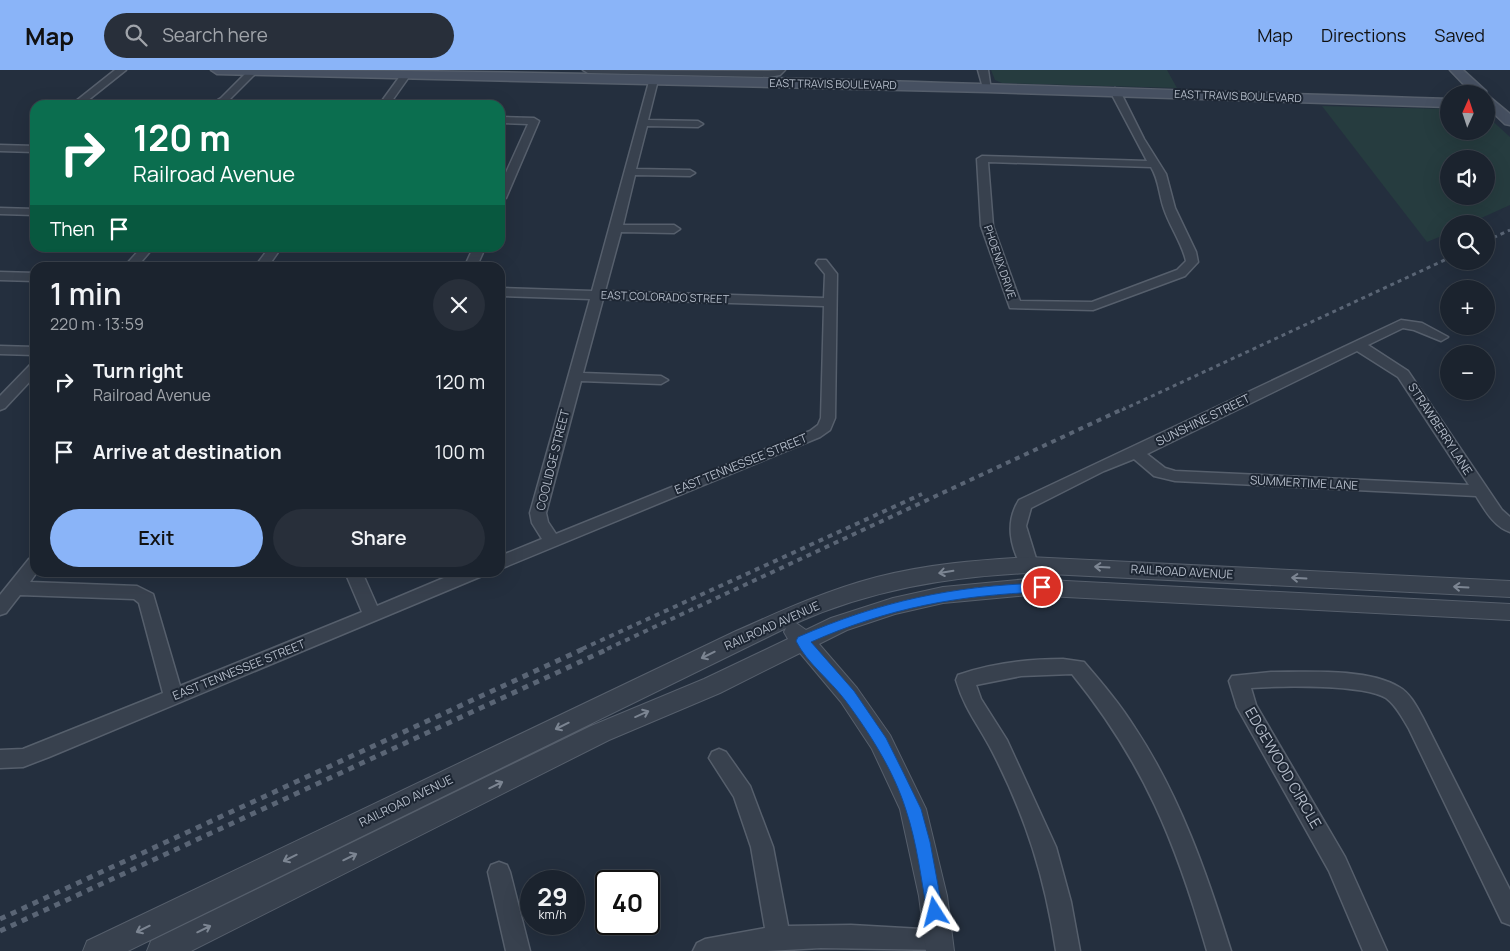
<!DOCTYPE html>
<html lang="en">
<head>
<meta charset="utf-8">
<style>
  body { margin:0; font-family:Manrope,sans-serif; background:#282f3a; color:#f1f3f6; height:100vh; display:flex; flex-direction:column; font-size:19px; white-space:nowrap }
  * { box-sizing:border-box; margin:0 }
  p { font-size:16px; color:#a0a4aa }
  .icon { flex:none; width:28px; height:28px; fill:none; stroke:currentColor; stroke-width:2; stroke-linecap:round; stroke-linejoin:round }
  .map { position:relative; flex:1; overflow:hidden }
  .sheet { position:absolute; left:30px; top:192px; width:475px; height:315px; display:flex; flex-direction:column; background:#1b232e; border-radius:15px; box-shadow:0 5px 20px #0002,0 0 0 1px #39404a }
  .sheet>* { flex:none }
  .top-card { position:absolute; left:30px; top:30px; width:475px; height:152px; border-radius:15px; box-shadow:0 5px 20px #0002,0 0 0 1px #39404a; background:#0b6e4f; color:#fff; overflow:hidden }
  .needle { width:32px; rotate:3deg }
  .tools { position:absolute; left:1440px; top:15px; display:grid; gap:10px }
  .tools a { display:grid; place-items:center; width:55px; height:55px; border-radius:50%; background:#1b232e; box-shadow:0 5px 20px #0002,0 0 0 1px #39404a; font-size:25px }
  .speed { position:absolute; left:520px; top:800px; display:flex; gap:10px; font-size:25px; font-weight:700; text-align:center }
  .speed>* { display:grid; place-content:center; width:65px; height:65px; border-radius:50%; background:#1b232e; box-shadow:0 5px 20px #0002,0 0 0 1px #39404a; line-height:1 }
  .speed small { font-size:12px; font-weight:400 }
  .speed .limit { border:2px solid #111; border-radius:8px; background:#fff; color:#111 }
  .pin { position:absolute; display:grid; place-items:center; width:42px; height:42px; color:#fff; margin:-21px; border:2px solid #fff; border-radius:50%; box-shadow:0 1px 5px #0007 }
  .me { position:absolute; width:55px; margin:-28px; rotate:351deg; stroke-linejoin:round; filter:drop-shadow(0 0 4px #0008) }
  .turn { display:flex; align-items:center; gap:18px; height:105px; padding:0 20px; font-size:22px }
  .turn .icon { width:65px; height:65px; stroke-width:2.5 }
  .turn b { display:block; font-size:35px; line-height:42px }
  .then { display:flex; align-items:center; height:48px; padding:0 20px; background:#0003; gap:10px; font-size:19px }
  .round { display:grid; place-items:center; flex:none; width:52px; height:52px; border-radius:26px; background:#282f3a }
  .head { display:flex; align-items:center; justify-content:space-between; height:85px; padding:0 20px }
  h1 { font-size:30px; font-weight:600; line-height:38px }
  .cta { display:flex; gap:10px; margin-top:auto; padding:10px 20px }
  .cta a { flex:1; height:58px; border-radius:30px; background:#8ab4f8; color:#111; font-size:20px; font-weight:600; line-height:58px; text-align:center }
  .cta a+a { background:#282f3a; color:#f1f3f6 }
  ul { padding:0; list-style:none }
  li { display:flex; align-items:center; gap:15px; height:70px; padding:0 20px }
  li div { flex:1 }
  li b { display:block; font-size:19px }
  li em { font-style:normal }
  header { display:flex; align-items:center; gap:30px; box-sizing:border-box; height:70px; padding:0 25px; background:#8ab4f8; color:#111 }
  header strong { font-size:24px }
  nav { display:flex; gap:28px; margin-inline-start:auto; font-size:18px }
  .search { width:350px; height:45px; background:#282f3a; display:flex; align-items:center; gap:12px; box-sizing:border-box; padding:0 18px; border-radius:28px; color:#a0a4aa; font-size:19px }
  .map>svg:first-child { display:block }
  .green { fill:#263c3f; fill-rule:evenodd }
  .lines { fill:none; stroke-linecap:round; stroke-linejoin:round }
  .minor-casing { stroke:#565f6c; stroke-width:3 }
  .tertiary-casing { stroke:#565f6c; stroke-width:2 }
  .secondary-casing { stroke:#565f6c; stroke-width:3 }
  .minor { fill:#38414e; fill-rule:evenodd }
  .tertiary { fill:#38414e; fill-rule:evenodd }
  .secondary { fill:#465061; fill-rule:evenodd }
  .rail-far2 { stroke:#5a6575; stroke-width:3; stroke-dasharray:4 4; stroke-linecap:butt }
  .rail-far1 { stroke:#5a6575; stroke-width:4; stroke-dasharray:5 5; stroke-linecap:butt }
  .rail { stroke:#5a6575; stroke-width:5; stroke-dasharray:6 6; stroke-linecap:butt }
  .oneway { stroke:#7c8592 }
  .route { fill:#1a73e8; stroke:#114b97 }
  .labels { text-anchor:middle; stroke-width:4; stroke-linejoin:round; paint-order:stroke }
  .far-street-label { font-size:11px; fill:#b4bcc9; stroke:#1d2633 }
  .street-label { font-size:12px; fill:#b4bcc9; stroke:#1d2633 }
  .near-street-label { font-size:15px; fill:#b4bcc9; stroke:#1d2633 }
</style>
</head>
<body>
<header>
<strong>Map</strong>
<div class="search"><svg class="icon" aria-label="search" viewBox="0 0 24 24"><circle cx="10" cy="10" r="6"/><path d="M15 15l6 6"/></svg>Search here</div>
<nav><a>Map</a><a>Directions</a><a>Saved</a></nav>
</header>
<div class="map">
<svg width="1510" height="881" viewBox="0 0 1510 881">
  <rect width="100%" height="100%" fill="#242f3e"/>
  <g class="green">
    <path d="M991,0H1167L1177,18L1002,13L995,10Z"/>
    <path d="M1322,36L1449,39V61H1486L1487,46L1510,67V135L1468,154H1449V163L1427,172ZM1449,89H1486V126H1449Z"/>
  </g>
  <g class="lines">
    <defs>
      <g id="minor">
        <path d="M115,0H126L82,35H71Z"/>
        <path d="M249,0L258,1L227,32L222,35H210L221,28Z"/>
        <path d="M583,0L769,1L785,0L780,5L769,7L588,3Z"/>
        <path d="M978,0H988L991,20L983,18Z"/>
        <path d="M403,2L411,4L389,35H379Z"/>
        <path d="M650,8L658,10L648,50L698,51L703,54L698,57L647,56L636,99L690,100L695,103L690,106L635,105L623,155H674L680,159L674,163L621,162L605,221L824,228L825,204L816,193L818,190H826L837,204L835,348L830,360L820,367L500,499V486L542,469L532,453L530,443L590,229L500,226V218L592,221ZM603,229L824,236L821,348L818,355L810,361L556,464L548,452L546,443L581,311L661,314L668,310L661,306L583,303Z"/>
        <path d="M1115,18L1120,21L1144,69L1166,104L1175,138L1196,182L1198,192L1185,206L1093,240L1010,238L981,156L977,89L982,86L1147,91L1110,21ZM988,92L1151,97C1159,110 1159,125 1164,139C1170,157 1182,173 1186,191L1177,200L1092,232L1020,231L993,156Z"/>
        <path d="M500,47L534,48L539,51L506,128L500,131V116L528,54L500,53Z"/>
        <path d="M0,75L35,76V82L0,81Z"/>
        <path d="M0,138L35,139V145L0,144Z"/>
        <path d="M141,178H153L136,198H123Z"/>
        <path d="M269,178H281L267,198H254Z"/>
        <path d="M473,178H485L476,198H464Z"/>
        <path d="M0,202L35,203V211L0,210Z"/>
        <path d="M1401,250L1422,253L1448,267L1441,271L1414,260L1403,258L1368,275L1408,301L1502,440L1510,447V462C1494,457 1485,440 1476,426L1175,411L1154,406L1134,389L1104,401L1031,438L1026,456L1038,495L1035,499L1029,501L1023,499C1010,477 1005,452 1019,430ZM1357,281L1398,307L1469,415L1175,401L1165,398L1147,384Z"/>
        <path d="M0,276L35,277V285L0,284Z"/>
        <path d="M35,294V306L5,338L0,340V326L30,295Z"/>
        <path d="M35,487V502H37L30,512L137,516L153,524L180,616L362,542L345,502H362L377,536L458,502H484L482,506L49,687L23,697L0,698V680L23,679L163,623L139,533L134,529L20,525L6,543L0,545V525L29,489Z"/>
        <path d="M1063,589L1084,592C1102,613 1120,634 1135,658C1180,726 1207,804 1231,881H1207C1176,773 1144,693 1072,604L1021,606L976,615L981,629L1007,670L1056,777L1071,832L1080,881H1056C1045,808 1026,747 992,681C978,654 965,640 956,610L958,605C992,593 1027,589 1063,589Z"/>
        <path d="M1271,602C1308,602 1367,598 1399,617C1410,623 1417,637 1423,648L1510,820V855L1502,852L1409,659C1403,649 1396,635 1386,628C1362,614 1280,616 1251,618L1256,635L1345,787L1387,881H1363L1329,801L1237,637L1229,611L1232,606Z"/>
        <path d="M719,679L726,682L750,716L773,777L788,856L851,855L939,860L947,864L951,872L947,880L821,878L767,881H693L697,873L705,869L765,858L751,777L734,727L709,688L712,682Z"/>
        <path d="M499,792L507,795L510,802L530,881H506L488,802L491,795Z"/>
      </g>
      <path id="tertiary" d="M1029,487L1510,511V527L1029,503C947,507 871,520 796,553L806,560L831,548L893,528L943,517L1028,509L1510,534V550L1028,525L943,533L895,544L847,560L819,574L857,618L890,665L926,739L947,826L954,881H926L919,826L900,739L872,679L841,632L800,583L720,623L609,670L191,881H147L151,871L591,656L704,609L788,569L784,562L786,558L128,881H83L87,871L734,562C781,541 827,520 877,507C927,494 978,490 1029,487Z"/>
      <g id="secondary">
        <path d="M211,0C623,0 1036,16 1449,29V37L988,22L217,4Z"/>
        <path d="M1450,0H1463L1486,21L1487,25L1510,44V55L1505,54L1486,36V24H1473Z"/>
      </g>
    </defs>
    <use href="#minor" class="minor-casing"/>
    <use href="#tertiary" class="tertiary-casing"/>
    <use href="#secondary" class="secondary-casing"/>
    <use href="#minor" class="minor"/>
    <use href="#tertiary" class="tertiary"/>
    <use href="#secondary" class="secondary"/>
    <g class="rail-far2">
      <path d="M1486,171L1510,160"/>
      <path d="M1122,340L1449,188"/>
    </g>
    <g class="rail-far1">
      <path d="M582,579L922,424"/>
      <path d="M607,579L1125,338"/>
    </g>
    <g class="rail">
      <path d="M0,849L585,578"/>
      <path d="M0,861L610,578"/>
    </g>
  </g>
  <defs><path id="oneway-shaft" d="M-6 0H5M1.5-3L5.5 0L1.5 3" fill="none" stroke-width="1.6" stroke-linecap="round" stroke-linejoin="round" transform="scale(1.25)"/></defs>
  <g class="oneway">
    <use href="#oneway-shaft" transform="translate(1102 497) rotate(-177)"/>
    <use href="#oneway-shaft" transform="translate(946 502) rotate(171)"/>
    <use href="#oneway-shaft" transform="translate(1299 508) rotate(-177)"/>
    <use href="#oneway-shaft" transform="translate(1461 517) rotate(-177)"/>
    <use href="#oneway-shaft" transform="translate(708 585) rotate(154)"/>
    <use href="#oneway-shaft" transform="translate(642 644) rotate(-24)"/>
    <use href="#oneway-shaft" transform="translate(562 656) rotate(154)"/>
    <use href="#oneway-shaft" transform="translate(496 715) rotate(-26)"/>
    <use href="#oneway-shaft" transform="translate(350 787) rotate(-26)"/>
    <use href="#oneway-shaft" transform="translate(290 788) rotate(154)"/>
    <use href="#oneway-shaft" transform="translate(143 859) rotate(154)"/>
    <use href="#oneway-shaft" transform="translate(204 859) rotate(-26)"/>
  </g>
  <path class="route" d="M1042,513L1048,517L1042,522C959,525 888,538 811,572L854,621L886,668L903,702L921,739L930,772L943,842L941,847L935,849L930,847L927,842C921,808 917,773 906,740C894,701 869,662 845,630C830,610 807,593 796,571L798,567C881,531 952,516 1042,513Z"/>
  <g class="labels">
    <g class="far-street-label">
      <text transform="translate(833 14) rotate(1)" y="4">EAST TRAVIS BOULEVARD</text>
      <text transform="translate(1238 26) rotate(2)" y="4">EAST TRAVIS BOULEVARD</text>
      <text transform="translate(1000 192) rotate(71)" y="4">PHOENIX DRIVE</text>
      <text transform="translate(665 227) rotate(2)" y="4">EAST COLORADO STREET</text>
    </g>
    <g class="street-label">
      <text transform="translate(1203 350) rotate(-26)" y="4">SUNSHINE STREET</text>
      <text transform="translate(1440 359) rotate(57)" y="4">STRAWBERRY LANE</text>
      <text transform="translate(553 390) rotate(-76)" y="4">COOLIDGE STREET</text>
      <text transform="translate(741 394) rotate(-22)" y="4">EAST TENNESSEE STREET</text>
      <text transform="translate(1304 413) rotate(3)" y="4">SUMMERTIME LANE</text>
      <text transform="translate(1182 502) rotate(3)" y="4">RAILROAD AVENUE</text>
      <text transform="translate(772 556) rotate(-24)" y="4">RAILROAD AVENUE</text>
      <text transform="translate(239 600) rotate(-22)" y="4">EAST TENNESSEE STREET</text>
      <text transform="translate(406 731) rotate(-26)" y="4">RAILROAD AVENUE</text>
    </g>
    <g class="near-street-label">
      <text transform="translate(1283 698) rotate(60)" y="5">EDGEWOOD CIRCLE</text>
    </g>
  </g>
</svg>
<div class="tools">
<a><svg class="needle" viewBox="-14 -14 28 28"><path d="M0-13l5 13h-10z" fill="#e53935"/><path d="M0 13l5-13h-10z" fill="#a0a4aa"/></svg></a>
<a><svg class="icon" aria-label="sound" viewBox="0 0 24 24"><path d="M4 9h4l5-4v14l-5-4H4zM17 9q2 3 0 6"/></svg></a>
<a><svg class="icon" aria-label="search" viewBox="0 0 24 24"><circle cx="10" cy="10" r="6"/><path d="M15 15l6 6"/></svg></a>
<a>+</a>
<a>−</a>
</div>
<div class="speed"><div>29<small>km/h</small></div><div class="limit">40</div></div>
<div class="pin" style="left:1042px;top:517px;background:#d93025"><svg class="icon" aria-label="arrive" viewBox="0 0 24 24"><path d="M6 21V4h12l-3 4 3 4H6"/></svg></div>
<svg class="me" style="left:935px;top:842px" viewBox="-20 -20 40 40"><path d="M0-17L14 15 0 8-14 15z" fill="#1a73e8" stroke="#fff" stroke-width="4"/></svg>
<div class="top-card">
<div class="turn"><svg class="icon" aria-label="right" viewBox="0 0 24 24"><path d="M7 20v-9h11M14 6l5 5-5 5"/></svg><div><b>120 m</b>Railroad Avenue</div></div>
<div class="then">Then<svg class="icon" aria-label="arrive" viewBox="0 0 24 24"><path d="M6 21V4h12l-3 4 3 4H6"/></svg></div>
</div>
<section class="sheet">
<div class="head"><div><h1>1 min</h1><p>220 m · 13:59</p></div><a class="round"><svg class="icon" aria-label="close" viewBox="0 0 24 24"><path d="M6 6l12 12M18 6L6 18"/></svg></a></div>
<ul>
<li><svg class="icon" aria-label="right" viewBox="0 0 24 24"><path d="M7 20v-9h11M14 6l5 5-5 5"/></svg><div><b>Turn right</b><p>Railroad Avenue</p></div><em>120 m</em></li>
<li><svg class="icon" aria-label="arrive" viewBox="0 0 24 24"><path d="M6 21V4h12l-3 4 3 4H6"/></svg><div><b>Arrive at destination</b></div><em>100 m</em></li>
</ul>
<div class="cta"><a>Exit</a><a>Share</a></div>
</section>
</div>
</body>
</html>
